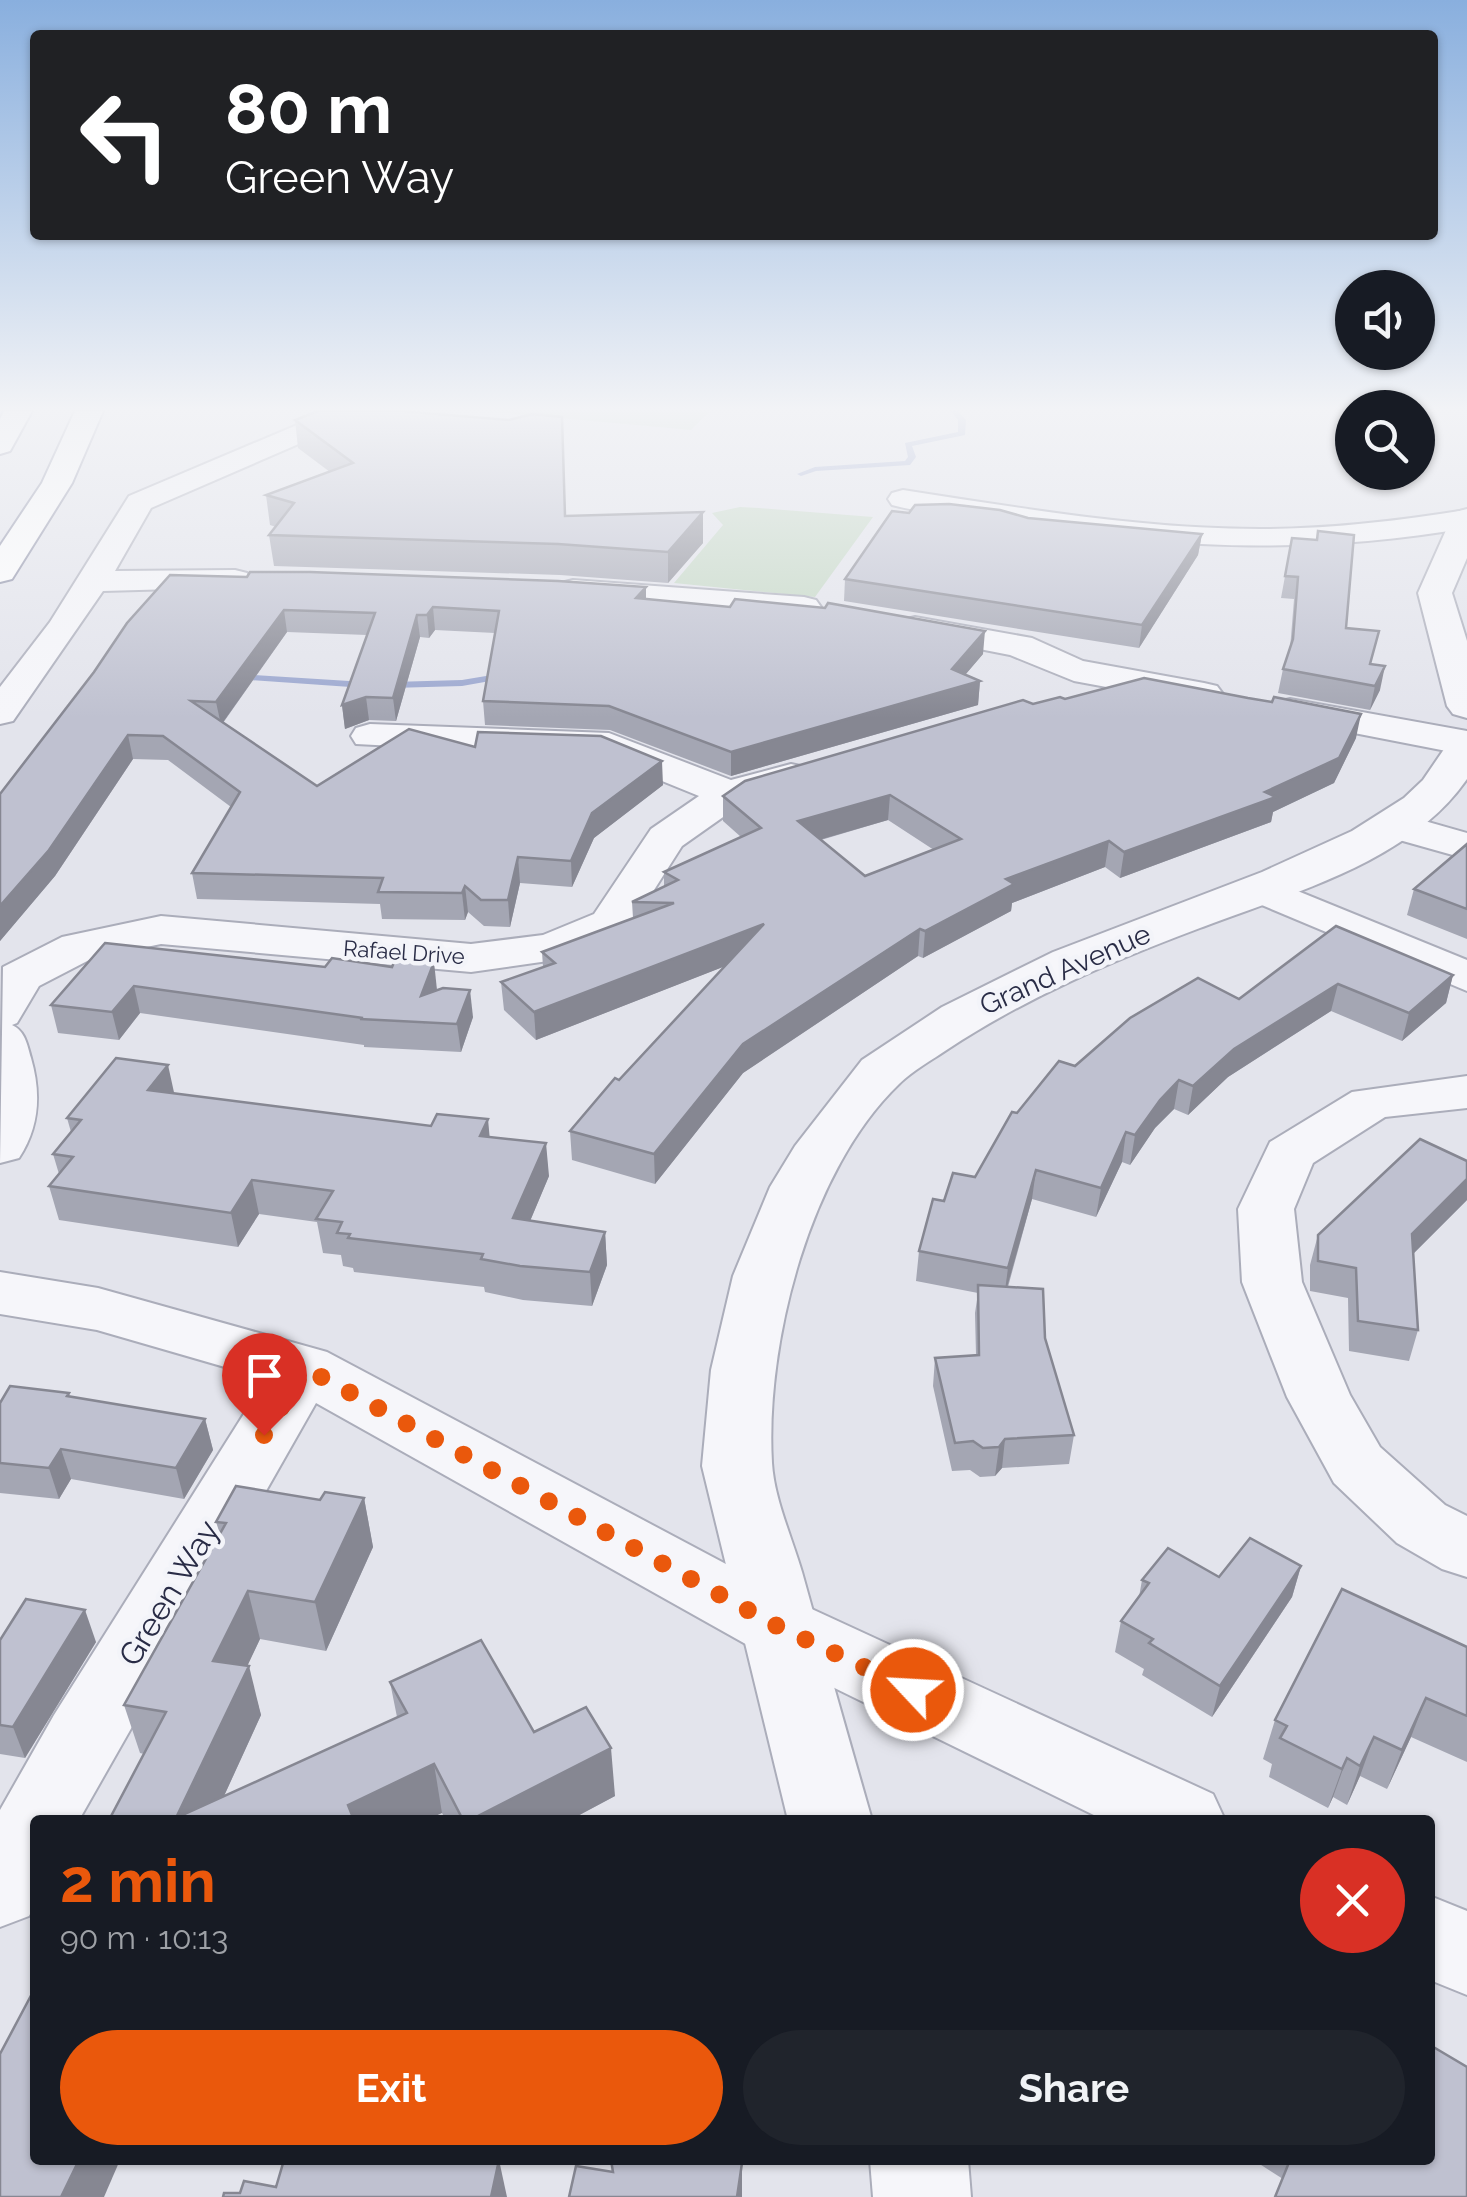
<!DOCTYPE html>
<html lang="en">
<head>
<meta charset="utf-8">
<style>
  body { margin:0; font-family:Raleway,sans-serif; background:#20242c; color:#f1f3f6; height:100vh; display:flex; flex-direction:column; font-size:38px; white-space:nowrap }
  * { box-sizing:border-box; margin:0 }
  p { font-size:32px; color:#9ea1a6 }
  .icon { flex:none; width:55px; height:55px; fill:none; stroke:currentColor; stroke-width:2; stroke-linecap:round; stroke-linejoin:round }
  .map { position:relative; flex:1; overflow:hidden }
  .drawer { position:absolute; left:30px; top:1815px; width:1405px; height:350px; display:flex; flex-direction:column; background:#171b24; border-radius:10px; box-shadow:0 2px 8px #0004 }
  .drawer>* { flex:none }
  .hud { position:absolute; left:30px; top:30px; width:1408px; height:210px; border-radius:10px; box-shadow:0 2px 8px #0004; background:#202124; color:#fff; overflow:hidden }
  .buttons { position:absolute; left:1335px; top:270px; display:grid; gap:20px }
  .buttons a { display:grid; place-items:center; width:100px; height:100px; border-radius:50%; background:#171b24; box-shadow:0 2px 8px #0004; font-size:50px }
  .pin { position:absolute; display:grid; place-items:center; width:85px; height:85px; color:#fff; margin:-102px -42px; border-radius:50% 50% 50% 0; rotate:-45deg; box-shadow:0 0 10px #0007 }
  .pin .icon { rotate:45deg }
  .me { position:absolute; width:110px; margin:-55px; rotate:295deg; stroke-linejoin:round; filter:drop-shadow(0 0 8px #0008) }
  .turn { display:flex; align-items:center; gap:35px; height:210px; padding:0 30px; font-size:45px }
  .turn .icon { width:130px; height:130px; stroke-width:2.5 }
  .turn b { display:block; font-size:70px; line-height:85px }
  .round { display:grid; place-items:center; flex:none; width:105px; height:105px; border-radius:52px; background:#20242c }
  .head { display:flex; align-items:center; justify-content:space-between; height:170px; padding:0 30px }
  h1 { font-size:60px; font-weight:700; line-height:75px; color:#ea580c }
  .cta { display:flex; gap:20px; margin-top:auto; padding:20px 30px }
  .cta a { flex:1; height:115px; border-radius:60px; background:#ea580c; color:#fff; font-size:40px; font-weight:700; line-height:115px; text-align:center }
  .cta a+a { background:#20242c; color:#f1f3f6 }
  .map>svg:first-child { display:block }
  .green { fill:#c3d7c3 }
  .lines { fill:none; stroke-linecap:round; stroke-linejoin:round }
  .stream { fill:#9ba7cf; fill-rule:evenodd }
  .minor-casing { stroke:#abadba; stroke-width:4 }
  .tertiary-casing { stroke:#abadba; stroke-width:4 }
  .motorway-casing { stroke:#898ca4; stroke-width:4 }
  .minor { fill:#f6f6fa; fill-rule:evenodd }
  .tertiary { fill:#f6f6fa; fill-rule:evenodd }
  .motorway { fill:#fff; fill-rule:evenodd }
  .wall { fill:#a4a6b3; fill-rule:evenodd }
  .shaded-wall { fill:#868792 }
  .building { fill:#bfc1d0; stroke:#868792; stroke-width:2.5; fill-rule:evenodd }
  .route { stroke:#ea580c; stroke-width:18; stroke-dasharray:0 32.4 }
  .labels { text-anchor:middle; stroke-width:9; stroke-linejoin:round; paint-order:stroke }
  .far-street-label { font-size:22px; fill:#292c46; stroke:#f3f4f9 }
  .street-label { font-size:28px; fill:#292c46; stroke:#f3f4f9 }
  .near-street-label { font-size:32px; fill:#292c46; stroke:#f3f4f9 }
</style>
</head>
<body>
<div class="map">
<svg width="1467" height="2197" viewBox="0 0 1467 2197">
  <rect width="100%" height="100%" fill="#e3e4ec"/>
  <g class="green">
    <path d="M484,411H710L691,430Z"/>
    <path d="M740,507L759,508L873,517L815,597L674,583L723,525L712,513Z"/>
  </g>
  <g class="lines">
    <g class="stream">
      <path d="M951,411H958L966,420L965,435L912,446L916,457L910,465L816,471L801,476L797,474L815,467L905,461L908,457L905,443L958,432V420Z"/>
      <path d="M504,673L507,674V678L462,686L392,688L387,685L392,682L462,680Z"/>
      <path d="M237,674L365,682L370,685L365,688L234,679L232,677Z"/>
    </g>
    <defs>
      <g id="minor">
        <path d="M330,411H365L361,417L151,508L115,571L235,570L247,573L251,580L247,587L103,591L13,721L0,724V687L50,622L129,496Z"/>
        <path d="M903,490C1021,508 1140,529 1260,529C1329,529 1398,521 1466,510L1467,528C1314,555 1166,548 1013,525C973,519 932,515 892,505L888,499L892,493Z"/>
        <path d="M573,580L804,597L816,600L821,607L816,614L804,617L561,597L556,590L561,583Z"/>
        <path d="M915,617L1032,638L1083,661L1204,683L1217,686L1223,694L1217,702L1204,705L1074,681L1010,655L903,634L898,627L903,620Z"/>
        <path d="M1290,699L1467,731V755L1277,718L1271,710L1277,702Z"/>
        <path d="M370,724L609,733L731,780L791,764L805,767L811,776L805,785L743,803L682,846L626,934L569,958L471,972L161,944L93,958L39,986L17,1023L12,1025C25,1031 27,1044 31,1058C41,1093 40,1126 19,1158L0,1163L3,967L62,937L161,916L471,944L543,935L594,914L651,829L699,796L603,757L356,744L351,736L356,728Z"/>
        <path d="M1393,812L1467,833V859L1378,834L1372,825L1378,816Z"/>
        <path d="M1261,876L1467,960V991L1245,898L1239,889L1245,880Z"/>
        <path d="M1467,1076V1108L1385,1117L1313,1163L1294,1209L1302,1282L1350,1395L1380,1447L1445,1505L1467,1516V1577L1442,1569L1397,1543L1334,1483L1287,1397L1242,1282L1238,1209L1270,1142L1352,1092Z"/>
        <path d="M0,1272L98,1288L327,1352L803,1605L1213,1794L1225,1820H1104L751,1647L316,1403L79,1820H35V1904L29,1916L0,1927V1810L54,1715L266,1379L97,1330L0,1314Z"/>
        <path d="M1430,1896L1467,1911V1995L1430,1980Z"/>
      </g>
      <g id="tertiary">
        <path d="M1467,509V558L1452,593L1467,641V718L1453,714L1447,706L1418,593L1451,519L1456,512Z"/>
        <path d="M1467,733V779C1409,863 1291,893 1200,928C1112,961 1027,997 948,1049C932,1060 913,1070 899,1084C810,1169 765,1343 772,1463C774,1498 792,1538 802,1572C825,1655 848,1737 872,1820H788L702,1466L711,1370L733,1276L770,1187L795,1146L862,1060L942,1007L1053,952L1262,872L1352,831L1404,798L1423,780L1453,736Z"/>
        <path d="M870,2160H968L971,2197H873Z"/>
      </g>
      <g id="motorway">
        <path d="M4,411H32L10,451L0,454V419Z"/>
        <path d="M75,411H103L72,483L12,579L0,582V546L42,483Z"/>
      </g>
    </defs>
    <use href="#minor" class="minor-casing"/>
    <use href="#tertiary" class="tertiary-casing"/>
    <use href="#motorway" class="motorway-casing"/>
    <use href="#minor" class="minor"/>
    <use href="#tertiary" class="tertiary"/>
    <use href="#motorway" class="motorway"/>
  </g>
  <g class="wall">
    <path d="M295,420L563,445L565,516L703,543L668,583L560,575L274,566L269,535L276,527L270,525L266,495L330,472L298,448Z"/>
    <path d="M1028,518L1202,534L1198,555L1139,648L844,601L845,579Z"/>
    <path d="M1292,538L1346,628L1371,664L1380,690L1370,710L1278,693L1283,669L1290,649L1294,599L1281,598Z"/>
    <path d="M170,575L646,587V599L983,654L965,675L980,681L978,705L731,776L610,730L485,725L483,701L495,633L435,630L429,638L420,637L396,721L369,720L345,729L342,705L367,635L287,632L223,723L317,786L475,747L663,785L594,838L572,887L520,883L510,927L484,926L468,912L465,920L382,919L380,904L197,899L192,873L231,807L168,760L133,759L55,876L0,941V794Z"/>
    <path d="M1065,699L1356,738L1334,783L1273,812L1271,822L1120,878L1105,867L1012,903L1011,911L923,958L918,956L743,1073L655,1184L572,1160L570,1131L725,966L536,1040L504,1010L501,982L543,967L542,952L633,918L632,902L664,887V872L741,837L723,821V796L1033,704ZM888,820L934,850L865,876L821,840Z"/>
    <path d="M1467,844V939L1407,915L1414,889Z"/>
    <path d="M1336,926L1453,975L1446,1003L1402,1041L1331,1011L1228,1077L1188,1115L1174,1109L1155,1128L1130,1165L1122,1162L1096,1217L1032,1199L1008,1287L1045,1338L1074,1435L1069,1464L1002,1468L995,1476L980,1477L970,1470L952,1471L933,1386L935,1358L976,1355L975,1313L978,1293L916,1281L919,1251L944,1201L975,1177L1017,1113L1075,1066L1239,999Z"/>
    <path d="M105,943L437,990L473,1017L461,1052L364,1047V1045L140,1013L119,1040L58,1033L51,1005Z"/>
    <path d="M175,1093L490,1137L549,1176L530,1221L605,1232L607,1265L592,1306L523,1300L485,1292L484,1287L354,1272L353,1268L343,1266L341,1255L323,1253L317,1222L259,1214L238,1247L59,1220L49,1186L59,1174L53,1154L71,1132L67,1118Z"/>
    <path d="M1467,1200L1413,1254L1418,1330L1409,1361L1349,1351L1348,1298L1310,1291V1265L1318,1235Z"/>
    <path d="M69,1393L70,1397L205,1419L213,1450L184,1499L71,1479L59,1499L0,1493V1403Z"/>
    <path d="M364,1498L373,1547L326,1651L260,1639L247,1666L261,1715L224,1796L397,1717L390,1682L534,1732L615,1796L570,1820H446L442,1813L109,1820L144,1754L140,1753L124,1705L220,1534L216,1522L320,1500Z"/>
    <path d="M1301,1566L1292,1597L1212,1717L1142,1675L1144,1669L1115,1652L1121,1621L1139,1597L1142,1580L1219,1577Z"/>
    <path d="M0,1640L96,1642L25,1758L0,1754Z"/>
    <path d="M1467,1647V1762L1411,1737L1387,1789L1360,1776L1347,1805L1333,1797L1328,1808L1269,1777L1272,1764L1263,1759L1275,1720Z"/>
    <path d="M1260,2160H1430L1283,2179L1258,2163Z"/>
  </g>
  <g class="shaded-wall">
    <path d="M703,512V543L668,583V552Z"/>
    <path d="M1202,534L1198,555L1139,648L1142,625Z"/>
    <path d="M646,587V609L636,598Z"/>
    <path d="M433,607L435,630L429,638L427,615Z"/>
    <path d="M284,610L287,632L221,725L216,702Z"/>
    <path d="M417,615L420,637L396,721L393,698Z"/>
    <path d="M985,631L983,654L953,689L980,681L978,705L731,776V752L952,669Z"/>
    <path d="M1385,666L1380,690L1370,710L1375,686Z"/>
    <path d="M366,697L369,720L345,729L342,705Z"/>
    <path d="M1361,714L1356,738L1334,783L1273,812L1271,822L1120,878L1124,852L1265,792Z"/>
    <path d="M128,735L133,759L55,876L0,941V906Z"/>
    <path d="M662,761L663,785L594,838L572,887L571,861L592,813Z"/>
    <path d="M890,795L888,820L798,846V821Z"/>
    <path d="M1109,841L1105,867L1012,903L1011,911L923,958L925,931L1006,879Z"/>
    <path d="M518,857L520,883L510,927L508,900Z"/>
    <path d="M465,886L468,912L465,920L462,893Z"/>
    <path d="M764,924V951L536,1040L534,1012Z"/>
    <path d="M920,929L918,956L743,1073L655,1184L654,1154L743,1044Z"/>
    <path d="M434,962L437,990L424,1024L421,996Z"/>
    <path d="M1453,975L1446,1003L1402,1041L1409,1013Z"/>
    <path d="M1338,984L1331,1011L1228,1077L1188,1115L1193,1086L1234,1049Z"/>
    <path d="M134,986L140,1013L119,1040L112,1012Z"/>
    <path d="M470,990L473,1017L461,1052L457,1024Z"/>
    <path d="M168,1065L175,1097L148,1090Z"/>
    <path d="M1179,1080L1174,1109L1155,1128L1130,1165L1135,1135L1160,1100Z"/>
    <path d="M488,1119L491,1152L480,1136Z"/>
    <path d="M1126,1132L1122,1162L1096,1217L1101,1188Z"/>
    <path d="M546,1143L549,1176L517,1252L513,1218Z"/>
    <path d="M1036,1170L1032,1199L1004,1298L1008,1268Z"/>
    <path d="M1467,1179V1200L1403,1264L1412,1234Z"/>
    <path d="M252,1180L259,1214L238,1247L231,1213Z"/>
    <path d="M605,1232L607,1265L592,1306L590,1272Z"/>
    <path d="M205,1419L213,1450L184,1499L176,1468Z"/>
    <path d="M1005,1439L1002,1468L995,1476L999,1447Z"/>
    <path d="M61,1449L71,1479L59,1499L49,1468Z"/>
    <path d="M364,1498L373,1547L326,1651L315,1602Z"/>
    <path d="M1301,1566L1292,1597L1212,1717L1220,1686Z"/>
    <path d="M248,1591L260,1639L227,1709L213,1661Z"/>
    <path d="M85,1610L96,1642L25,1758L13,1727Z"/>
    <path d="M249,1666L261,1715L213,1820L176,1818Z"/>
    <path d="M1426,1698L1411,1737L1387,1789L1402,1750Z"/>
    <path d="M1374,1737L1360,1776L1347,1805L1360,1766Z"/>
    <path d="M611,1748L615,1796L570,1820H470Z"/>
    <path d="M1347,1758L1333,1797L1328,1808L1342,1769Z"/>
    <path d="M434,1764L442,1813L427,1820H351L348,1805Z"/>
    <path d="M79,2160H120L104,2197H61Z"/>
    <path d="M499,2160L507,2197H491Z"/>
    <path d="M742,2163V2197H737Z"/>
  </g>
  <g class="building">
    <path d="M318,411H400L509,420L532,414L562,417L565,516L703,512L668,552L558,544L269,535L294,503L266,495L353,463L295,420Z"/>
    <path d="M949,504L1000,510L1028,518L1202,534L1142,625L845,579L892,511L909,513L915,505Z"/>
    <path d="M1318,531L1354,535L1346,628L1379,631L1370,664L1385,666L1375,686L1283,669L1293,639L1298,577L1285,576L1292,538L1317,540Z"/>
    <path d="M250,572H310L558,581L646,587L636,598L730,607L735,599L825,608L828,603L985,631L952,669L980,681L731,752L609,706L483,701L499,611L433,607L427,615H417L393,698L366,697L342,705L375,613L284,610L216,702L191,701L317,786L409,729L475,747L478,732L601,736L662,761L592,813L571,861L518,857L508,900H481L465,886L462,893L378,892L383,878L192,873L240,792L163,736L128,735L49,850L0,906V794L94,672L127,623L170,575L247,577Z"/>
    <path d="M1144,678L1248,698L1272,702L1274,697L1361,714L1339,758L1265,792L1276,797L1124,852L1109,841L1006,879L1014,884L925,931L920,929L743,1044L654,1154L570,1131L615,1078L619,1080L764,924L534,1012L501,982L555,963L542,952L674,903L632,902L678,880L664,872L761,828L723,796L745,781L1023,700L1033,704L1060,697L1065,699ZM890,795L961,839L865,876L798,821Z"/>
    <path d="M1467,844V909L1414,889Z"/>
    <path d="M1336,926L1453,975L1409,1013L1338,984L1234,1049L1193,1086L1179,1080L1160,1100L1135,1135L1126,1132L1101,1188L1036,1170L1008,1268L919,1251L933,1199L944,1201L953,1173L975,1177L1012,1112L1017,1113L1059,1061L1075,1066L1130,1018L1198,978L1239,999Z"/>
    <path d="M105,943L325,967L332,958L392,967L395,960L434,962L421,996L443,988L470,990L457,1024L360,1019L363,1018L134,986L112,1012L51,1005Z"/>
    <path d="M116,1058L168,1065L148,1090L431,1126L437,1114L488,1119L480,1136L546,1143L513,1218L605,1232L590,1272L520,1266L481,1259L483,1254L348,1238L350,1234L337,1233L342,1222L316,1219L333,1191L252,1180L231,1213L49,1186L73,1157L53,1154L81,1120L67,1118Z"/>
    <path d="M1420,1139L1467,1161V1179L1412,1234L1418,1330L1358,1321L1356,1268L1318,1261V1235Z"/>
    <path d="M978,1285L1043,1289L1045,1338L1074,1435L1005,1439L999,1447L983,1448L973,1441L955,1443L935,1358L979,1355Z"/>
    <path d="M10,1386L69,1393L67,1396L205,1419L176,1468L61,1449L49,1468L0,1463V1403Z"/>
    <path d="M236,1486L320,1500L325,1492L364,1498L315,1602L248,1591L213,1661L249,1666L176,1818L407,1713L390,1682L481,1640L534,1732L586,1707L611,1748L470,1820H463L434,1764L348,1805L354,1820H109L166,1712L124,1705L226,1523L216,1522Z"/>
    <path d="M1250,1538L1301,1566L1220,1686L1149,1643L1153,1639L1121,1621L1149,1583L1142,1580L1168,1548L1219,1577Z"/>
    <path d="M1342,1589L1467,1647V1716L1426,1698L1402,1750L1374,1737L1360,1766L1347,1758L1342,1769L1280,1738L1287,1726L1275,1720Z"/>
    <path d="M26,1599L85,1610L13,1727L0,1725V1640Z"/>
    <path d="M35,1988V2160H79L61,2197H0V2054Z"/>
    <path d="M1430,2045L1467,2067V2197H1275L1290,2160H1430Z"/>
    <path d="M284,2160H499L491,2197H223L224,2193H240L244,2181L276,2187Z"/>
    <path d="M611,2160H726L742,2163L737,2197H569L576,2166L613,2172Z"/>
  </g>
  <linearGradient id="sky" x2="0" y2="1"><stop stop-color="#89afde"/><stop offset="0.57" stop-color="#f2f3f6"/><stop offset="1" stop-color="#f2f3f6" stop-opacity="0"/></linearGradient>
  <rect width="1467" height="718" fill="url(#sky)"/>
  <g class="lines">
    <path class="route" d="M264,1435L305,1368L777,1626L913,1690"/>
  </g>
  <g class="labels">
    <g class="far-street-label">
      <text transform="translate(404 952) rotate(4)" y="8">Rafael Drive</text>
    </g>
    <g class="street-label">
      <text transform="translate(1065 969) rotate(-24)" y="10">Grand Avenue</text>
    </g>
    <g class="near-street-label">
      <text transform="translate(169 1593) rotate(-59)" y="11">Green Way</text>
    </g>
  </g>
</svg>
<div class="buttons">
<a><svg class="icon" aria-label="sound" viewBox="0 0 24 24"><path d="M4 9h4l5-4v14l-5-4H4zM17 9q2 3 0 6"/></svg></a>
<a><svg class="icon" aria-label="search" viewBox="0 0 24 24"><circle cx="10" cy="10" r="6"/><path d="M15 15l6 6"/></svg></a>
</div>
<div class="pin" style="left:264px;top:1435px;background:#d93025"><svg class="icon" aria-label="arrive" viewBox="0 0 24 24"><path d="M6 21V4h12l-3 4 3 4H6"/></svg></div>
<svg class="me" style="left:913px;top:1690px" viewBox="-20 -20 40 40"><circle r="17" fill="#ea580c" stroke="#fff" stroke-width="3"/><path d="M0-11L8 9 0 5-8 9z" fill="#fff"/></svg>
<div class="hud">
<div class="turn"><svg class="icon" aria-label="left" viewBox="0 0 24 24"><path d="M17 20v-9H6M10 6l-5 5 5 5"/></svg><div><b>80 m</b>Green Way</div></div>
</div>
<section class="drawer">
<div class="head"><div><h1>2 min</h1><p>90 m · 10:13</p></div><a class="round" style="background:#d93025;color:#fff"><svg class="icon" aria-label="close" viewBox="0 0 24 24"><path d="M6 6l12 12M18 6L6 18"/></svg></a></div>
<div class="cta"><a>Exit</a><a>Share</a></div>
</section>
</div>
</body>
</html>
